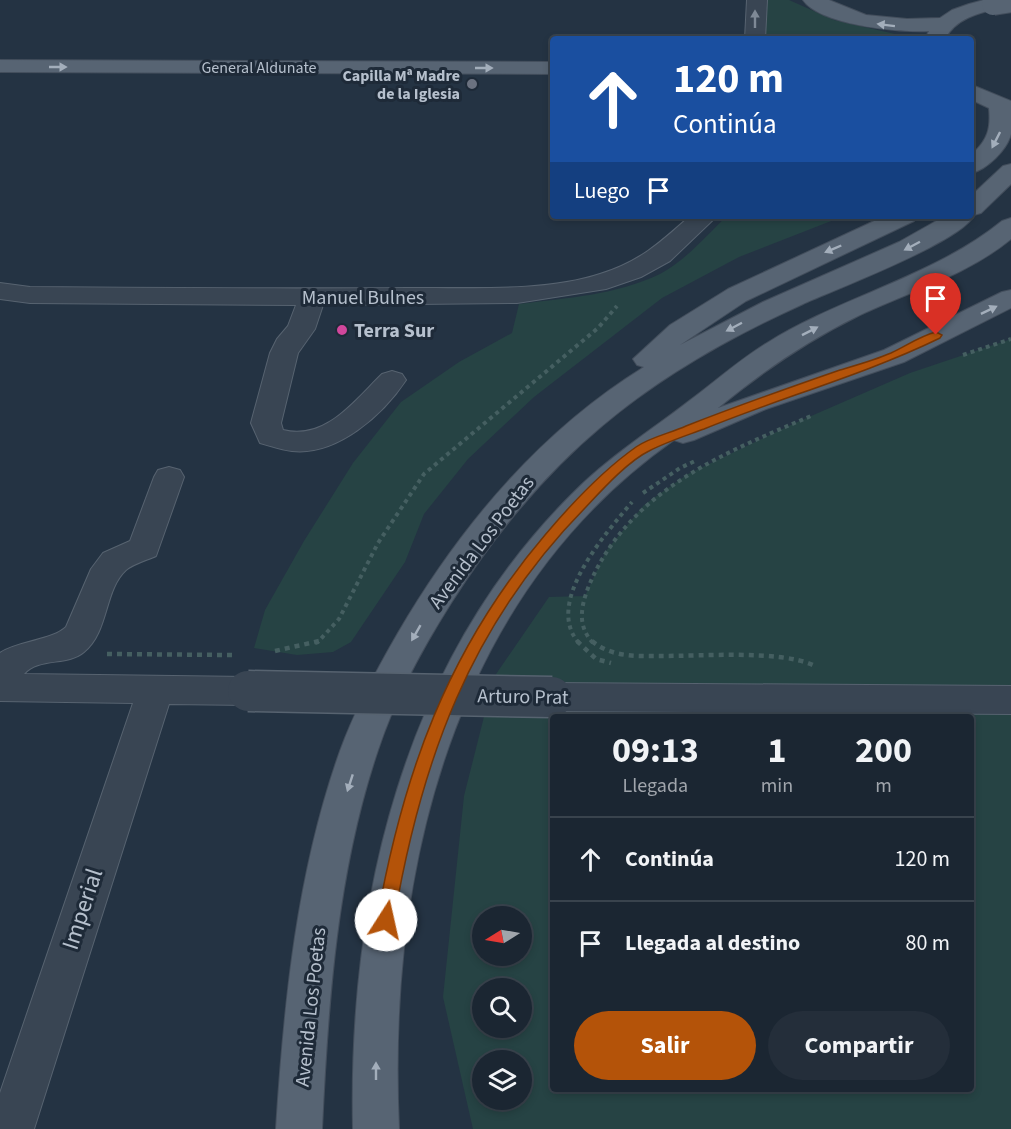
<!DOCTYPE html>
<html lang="es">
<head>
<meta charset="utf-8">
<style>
  body { margin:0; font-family:"Source Sans 3",sans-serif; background:#242e3a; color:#f1f3f6; height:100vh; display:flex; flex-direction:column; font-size:22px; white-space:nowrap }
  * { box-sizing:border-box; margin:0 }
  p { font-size:20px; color:#a0a5ac }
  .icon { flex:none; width:33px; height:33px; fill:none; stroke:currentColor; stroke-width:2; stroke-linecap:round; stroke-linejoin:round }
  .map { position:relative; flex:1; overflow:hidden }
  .panel { position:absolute; left:550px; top:714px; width:424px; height:378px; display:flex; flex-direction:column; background:#1b2632; border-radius:6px; box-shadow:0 3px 9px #0003,0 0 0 2px #39434d }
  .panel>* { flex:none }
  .top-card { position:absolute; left:550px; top:36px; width:424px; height:183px; border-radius:6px; box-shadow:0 3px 9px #0003,0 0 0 2px #39434d; background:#1a4fa0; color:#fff; overflow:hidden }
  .needle { width:39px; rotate:259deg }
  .controls { position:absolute; left:472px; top:906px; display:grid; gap:12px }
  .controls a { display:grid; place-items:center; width:60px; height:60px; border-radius:50%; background:#1b2632; box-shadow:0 3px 9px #0003,0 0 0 2px #39434d; font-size:30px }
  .pin { position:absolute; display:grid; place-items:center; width:51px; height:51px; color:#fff; margin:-62px -26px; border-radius:50% 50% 50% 0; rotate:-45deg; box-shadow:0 0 6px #0007 }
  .pin .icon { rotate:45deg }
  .me { position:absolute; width:66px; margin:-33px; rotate:10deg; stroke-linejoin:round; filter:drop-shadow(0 0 4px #0008) }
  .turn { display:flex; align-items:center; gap:21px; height:126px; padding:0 24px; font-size:27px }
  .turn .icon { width:78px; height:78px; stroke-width:2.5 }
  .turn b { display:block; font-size:42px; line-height:51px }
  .then { display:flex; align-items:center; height:57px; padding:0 24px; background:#0003; gap:12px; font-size:22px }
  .eta { display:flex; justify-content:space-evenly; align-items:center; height:102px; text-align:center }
  .eta b { font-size:36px; font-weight:700; line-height:42px }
  .button { display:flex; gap:12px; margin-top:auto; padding:12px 24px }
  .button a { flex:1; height:69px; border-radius:36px; background:#b45309; color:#fff; font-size:24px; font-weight:700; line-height:69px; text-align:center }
  .button a+a { background:#242e3a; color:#f1f3f6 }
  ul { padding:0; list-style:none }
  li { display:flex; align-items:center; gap:18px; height:84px; padding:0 24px; border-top:2px solid #39434d }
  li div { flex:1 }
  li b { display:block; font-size:22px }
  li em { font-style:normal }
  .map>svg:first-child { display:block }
  .green { fill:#264344; fill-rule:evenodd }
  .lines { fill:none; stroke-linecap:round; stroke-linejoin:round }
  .minor-casing { stroke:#576370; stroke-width:2 }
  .major-casing { stroke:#434e5c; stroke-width:2 }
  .path-far1 { stroke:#455f61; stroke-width:4; stroke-dasharray:4 4; stroke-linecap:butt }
  .path { stroke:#455f61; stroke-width:4.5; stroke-dasharray:5 5; stroke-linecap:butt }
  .minor { fill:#394553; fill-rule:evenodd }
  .major { fill:#576473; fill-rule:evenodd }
  .minor-bridge-casing { stroke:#576370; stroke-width:43; stroke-linecap:butt }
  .major-bridge-casing { stroke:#434e5c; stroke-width:24; stroke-linecap:butt }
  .minor-bridge { stroke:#394553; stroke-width:40 }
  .major-bridge { stroke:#576473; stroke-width:22 }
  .oneway { fill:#7e8996 }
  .oneway2 { fill:#a3aebb }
  .route { fill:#b45309; stroke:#753606; stroke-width:1.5 }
  .worship-dot { fill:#6b7280; stroke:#1e2a38; stroke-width:2 }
  .hotel-dot { fill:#d1479c; stroke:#1e2a38; stroke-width:2 }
  .labels { text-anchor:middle; stroke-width:6; stroke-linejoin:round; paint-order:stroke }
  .far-street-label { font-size:16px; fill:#b6c0cd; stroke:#1e2a38 }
  .far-poi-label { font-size:16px; font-weight:bold; fill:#b6c0cd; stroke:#1e2a38; text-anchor:end }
  .street-label { font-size:20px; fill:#b6c0cd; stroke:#1e2a38 }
  .poi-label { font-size:20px; font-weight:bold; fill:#b6c0cd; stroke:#1e2a38; text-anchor:start }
  .near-street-label { font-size:24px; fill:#b6c0cd; stroke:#1e2a38 }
</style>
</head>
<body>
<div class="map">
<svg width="1011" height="1129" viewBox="0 0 1011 1129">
  <rect width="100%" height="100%" fill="#243343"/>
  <g class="green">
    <path d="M763,0H789L834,20L895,34L896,39H764Z"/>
    <path d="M727,216H844L739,257L662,298L534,397L468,459L424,514L405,562L351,642L333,652L297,655L254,648L265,610L304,541L353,463L401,402L459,362L512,333L519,304C567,298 616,295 660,274C685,261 707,235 727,216Z"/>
    <path d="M1011,339V1129H473L443,997L464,796L494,677L549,597L585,596L606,551L644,505L688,474L795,423L910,373ZM554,717H972V1089H554ZM483,916H522V956H483ZM483,988H522V1028H483ZM483,1060H522V1100H483Z"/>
  </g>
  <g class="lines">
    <defs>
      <g id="minor">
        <path d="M747,0H767L765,39H745Z"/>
        <path d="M690,216H717L670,261L641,277L606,289L517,303L323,305L315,329L298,353L281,423L283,430C326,441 355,400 382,374L392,371L402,374L406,380C383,415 337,456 292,451C282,450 271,446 260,443L251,423L270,353L277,339L288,326L296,305L30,303L0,299V283L30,287C155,288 281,289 406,288C467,287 542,293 600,274C639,262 660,243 690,216Z"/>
        <path d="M169,467L180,470L184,477L156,556C147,560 133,564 126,570C104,590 109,632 84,652C68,666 39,657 24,674L248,677L261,681L266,691L261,701L248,705L169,704L34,1129H0V1093L133,703L0,701V653C18,641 53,640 66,627L91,569L103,553L130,541L154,477L158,470Z"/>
        <path d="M552,683L1011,686V714L552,711L539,707L534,697L539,687Z"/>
      </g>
      <g id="major">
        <path d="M803,0H829L866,15L907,19L940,18L952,10L969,4L984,0H1000L1003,4L1000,8C979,13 956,18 945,39H925L929,31C900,33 820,25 803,0Z"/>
        <path d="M0,60L554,62V74L0,72Z"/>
        <path d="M972,85L1011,101C1011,111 1011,124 1011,134C1007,150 987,169 972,173V154C988,140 991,128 989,108L972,100Z"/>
        <path d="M1011,164V184L981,213L974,215C963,241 834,290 803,304C646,375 544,456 451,603C422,649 395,698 378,750C337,871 328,1002 322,1129H276C284,1002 297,872 340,751C355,710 376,671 398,633C460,527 539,432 644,367L637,365L633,359L670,325L728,289L885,216H917L914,221L746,301L680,345L763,302L899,242L945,216H972V195L1003,166Z"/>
        <path d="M1011,218V239C966,276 908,292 856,317C805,342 762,372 718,408L884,350L1002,292L1011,290V308L904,362L766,409L694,440L683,443L674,440C452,596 387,872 399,1129H353C348,899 404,662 571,495C607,458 649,432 689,401C715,382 739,360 767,343C842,296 933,277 1002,221Z"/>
      </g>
    </defs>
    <use href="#minor" class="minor-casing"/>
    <use href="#major" class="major-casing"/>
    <g class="path-far1">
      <path d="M963,355L1011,339"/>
      <path d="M643,493L680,468L695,461"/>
      <path d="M315,643L318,642L339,619L378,543L424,474L598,328L617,306"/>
      <path d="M579,643C543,603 607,532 632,502"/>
      <path d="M593,643C577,626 581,607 588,588C627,491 722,454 811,416"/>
    </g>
    <g class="path">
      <path d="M577,641L596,659L611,663"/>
      <path d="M592,641C612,658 638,656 662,656C701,656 780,650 813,665"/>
      <path d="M275,651L319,641"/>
      <path d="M107,654L232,655"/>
    </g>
    <use href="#minor" class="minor"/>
    <use href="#major" class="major"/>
    <defs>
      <path id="minor-bridge" d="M248,691L552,697"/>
      <path id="major-bridge" d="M993,4L1011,1"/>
    </defs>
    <use href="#minor-bridge" class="minor-bridge-casing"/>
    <use href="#major-bridge" class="major-bridge-casing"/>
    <use href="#minor-bridge" class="minor-bridge"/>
    <use href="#major-bridge" class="major-bridge"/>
  </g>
  <defs><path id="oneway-solid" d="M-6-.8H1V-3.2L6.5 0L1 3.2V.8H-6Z" transform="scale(1.5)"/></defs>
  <use class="oneway" href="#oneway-solid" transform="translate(755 19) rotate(-90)"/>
  <g class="oneway2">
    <use href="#oneway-solid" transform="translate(886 25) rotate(-173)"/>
    <use href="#oneway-solid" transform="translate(58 67)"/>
    <use href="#oneway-solid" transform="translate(484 68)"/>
    <use href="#oneway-solid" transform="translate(996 140) rotate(117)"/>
    <use href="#oneway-solid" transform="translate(912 246) rotate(152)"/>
    <use href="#oneway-solid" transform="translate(833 249) rotate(157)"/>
    <use href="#oneway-solid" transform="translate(989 310) rotate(-26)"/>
    <use href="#oneway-solid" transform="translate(734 327) rotate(152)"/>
    <use href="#oneway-solid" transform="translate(810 331) rotate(-27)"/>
    <use href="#oneway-solid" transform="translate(416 633) rotate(120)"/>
    <use href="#oneway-solid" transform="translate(350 783) rotate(108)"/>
    <use href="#oneway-solid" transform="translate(376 1071) rotate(-90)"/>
  </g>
  <path class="route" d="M936,332L942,335L940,338C864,375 782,397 704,429C685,436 666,442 649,451C628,461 601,491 585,508C470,625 421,761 394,920L392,926L386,928L379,926L377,920C403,774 447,650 545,535C572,503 602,471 636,447C650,437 671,433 686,426C737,406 788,388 840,370C857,365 875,360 891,353C906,346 920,336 936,332Z"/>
  <circle class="worship-dot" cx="472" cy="84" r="6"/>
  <circle class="hotel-dot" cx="342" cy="330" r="6"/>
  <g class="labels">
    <g class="far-street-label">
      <text x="259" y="73">General Aldunate</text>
    </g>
    <g class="far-poi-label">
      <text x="460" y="81">Capilla Mª Madre<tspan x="460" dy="18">de la Iglesia</tspan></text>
    </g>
    <g class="street-label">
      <text x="363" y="304">Manuel Bulnes</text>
      <text transform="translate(481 542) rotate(-53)" y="7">Avenida Los Poetas</text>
      <text transform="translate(523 696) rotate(1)" y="7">Arturo Prat</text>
      <text transform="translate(310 1007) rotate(-84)" y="7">Avenida Los Poetas</text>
    </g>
    <g class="poi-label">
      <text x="354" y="337">Terra Sur</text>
    </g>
    <g class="near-street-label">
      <text transform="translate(82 909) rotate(-72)" y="8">Imperial</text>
    </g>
  </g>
</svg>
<div class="controls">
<a><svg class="needle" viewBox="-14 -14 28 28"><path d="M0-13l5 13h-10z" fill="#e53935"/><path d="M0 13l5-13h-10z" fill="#a0a5ac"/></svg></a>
<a><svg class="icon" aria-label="search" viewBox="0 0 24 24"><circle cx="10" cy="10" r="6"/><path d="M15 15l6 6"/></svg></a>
<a><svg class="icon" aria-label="layers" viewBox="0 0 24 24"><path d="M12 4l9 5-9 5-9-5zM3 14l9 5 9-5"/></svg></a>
</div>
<div class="pin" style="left:936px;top:335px;background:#d93025"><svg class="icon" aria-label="arrive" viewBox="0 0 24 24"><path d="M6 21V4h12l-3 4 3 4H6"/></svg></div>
<svg class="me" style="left:386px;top:920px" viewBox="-20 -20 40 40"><circle r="19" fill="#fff"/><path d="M0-13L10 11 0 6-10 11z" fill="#b45309"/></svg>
<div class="top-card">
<div class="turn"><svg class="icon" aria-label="ahead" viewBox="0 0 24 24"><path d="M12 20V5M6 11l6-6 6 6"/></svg><div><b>120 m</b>Continúa</div></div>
<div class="then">Luego<svg class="icon" aria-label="arrive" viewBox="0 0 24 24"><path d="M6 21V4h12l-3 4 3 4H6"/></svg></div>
</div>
<section class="panel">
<div class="eta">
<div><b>09:13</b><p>Llegada</p></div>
<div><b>1</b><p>min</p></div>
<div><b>200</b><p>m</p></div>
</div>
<ul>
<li><svg class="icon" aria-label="ahead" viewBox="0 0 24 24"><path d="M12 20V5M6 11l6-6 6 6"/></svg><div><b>Continúa</b></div><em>120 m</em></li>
<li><svg class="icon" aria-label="arrive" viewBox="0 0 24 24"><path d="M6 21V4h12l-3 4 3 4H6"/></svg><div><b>Llegada al destino</b></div><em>80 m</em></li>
</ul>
<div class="button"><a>Salir</a><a>Compartir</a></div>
</section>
</div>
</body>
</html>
